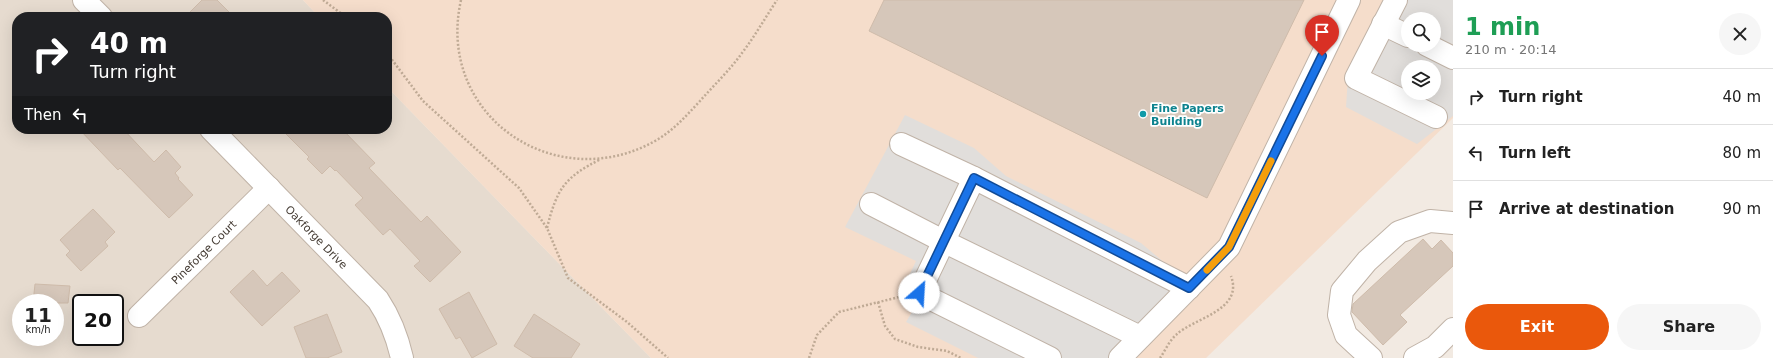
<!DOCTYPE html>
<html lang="en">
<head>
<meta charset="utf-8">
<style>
  body { margin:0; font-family:"DejaVu Sans",sans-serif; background:#f6f6f6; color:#222; height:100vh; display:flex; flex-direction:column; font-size:15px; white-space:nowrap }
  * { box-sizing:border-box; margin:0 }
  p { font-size:13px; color:#767676 }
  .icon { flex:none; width:22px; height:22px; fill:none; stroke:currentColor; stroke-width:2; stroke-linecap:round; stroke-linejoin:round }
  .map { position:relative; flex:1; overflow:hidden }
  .drawer { display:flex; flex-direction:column; background:#fff; width:320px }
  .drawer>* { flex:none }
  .guide { position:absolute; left:12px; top:12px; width:380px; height:122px; border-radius:16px; box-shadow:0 4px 16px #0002; background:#202124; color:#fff; overflow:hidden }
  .fabs { position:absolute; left:1401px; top:12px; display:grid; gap:8px }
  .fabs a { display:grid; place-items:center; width:40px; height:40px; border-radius:50%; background:#fff; box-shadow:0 4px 16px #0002; font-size:20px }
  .speed { position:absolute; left:12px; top:294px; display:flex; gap:8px; font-size:20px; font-weight:700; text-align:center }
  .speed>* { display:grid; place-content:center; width:52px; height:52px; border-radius:50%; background:#fff; box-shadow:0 4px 16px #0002; line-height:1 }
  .speed small { font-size:10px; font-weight:400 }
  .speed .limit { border:2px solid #111; border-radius:6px; background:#fff; color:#111 }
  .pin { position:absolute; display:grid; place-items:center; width:34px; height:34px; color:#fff; margin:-41px -17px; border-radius:50% 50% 50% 0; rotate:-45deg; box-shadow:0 0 4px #0007 }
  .pin .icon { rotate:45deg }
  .me { position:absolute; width:44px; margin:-22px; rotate:26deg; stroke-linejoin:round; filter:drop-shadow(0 0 3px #0008) }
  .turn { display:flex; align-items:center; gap:14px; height:84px; padding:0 12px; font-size:18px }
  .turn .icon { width:52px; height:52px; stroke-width:2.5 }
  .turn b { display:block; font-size:28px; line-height:34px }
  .then { display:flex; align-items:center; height:38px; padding:0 12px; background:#0003; gap:8px; font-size:15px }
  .round { display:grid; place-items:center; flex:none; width:42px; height:42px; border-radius:21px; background:#f6f6f6 }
  .headline { display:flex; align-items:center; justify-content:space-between; height:68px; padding:0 12px }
  h1 { font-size:24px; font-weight:700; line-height:30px; color:#1e9e55 }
  .action { display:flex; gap:8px; margin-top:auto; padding:8px 12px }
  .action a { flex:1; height:46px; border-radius:24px; background:#ea580c; color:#fff; font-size:16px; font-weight:700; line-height:46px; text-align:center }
  .action a+a { background:#f6f6f6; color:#222 }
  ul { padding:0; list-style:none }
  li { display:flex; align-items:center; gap:12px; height:56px; padding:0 12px; border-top:1px solid #e0e0e0 }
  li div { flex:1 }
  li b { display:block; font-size:15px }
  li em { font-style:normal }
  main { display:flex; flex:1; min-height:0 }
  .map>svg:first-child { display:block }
  .residential { fill:#e6dbcf; fill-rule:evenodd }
  .commercial { fill:#f5ddcb; fill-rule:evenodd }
  .parking { fill:#e1dedb; fill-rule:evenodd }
  .building { fill:#d6c7ba; stroke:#cebbaa }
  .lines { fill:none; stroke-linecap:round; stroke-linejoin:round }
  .minor-casing { stroke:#c0b3a7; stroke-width:24 }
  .path { stroke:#bfaa95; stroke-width:2.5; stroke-dasharray:2 2; stroke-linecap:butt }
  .minor { stroke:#fff; stroke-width:22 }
  .route-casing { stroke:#114b97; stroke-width:10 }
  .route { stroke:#1a73e8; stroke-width:7 }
  .slow { stroke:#f59e0b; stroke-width:7 }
  .culture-dot { fill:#0f9aa8; stroke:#fff; stroke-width:1.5 }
  .labels { text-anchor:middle; stroke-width:3.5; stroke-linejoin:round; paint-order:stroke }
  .culture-label { font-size:11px; font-weight:bold; fill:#0d838f; stroke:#fff; text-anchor:start }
  .street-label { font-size:11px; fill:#433a32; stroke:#fff }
</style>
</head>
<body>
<main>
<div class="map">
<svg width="1453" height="358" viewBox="0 0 1453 358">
  <rect width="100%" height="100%" fill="#f2eae2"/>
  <path class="residential" d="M0,0H303L319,17H17V129H387V87L651,358H0ZM21,303H55V337H21ZM81,303H115V337H81Z"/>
  <path class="commercial" d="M303,0H1453V118L1206,358H651L387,87V17H319ZM1408,19H1434V45H1408ZM1408,67H1434V93H1408Z"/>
  <g class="parking">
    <path d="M1387,0H1453V116L1417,144L1346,107L1348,77ZM1408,19H1434V45H1408ZM1408,67H1434V93H1408Z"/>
    <path d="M905,115L974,148L1006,176L1141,243L1198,291L1130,358H978L906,322L915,307L899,297L916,261L845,227Z"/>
  </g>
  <g class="building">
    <path d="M202,0H217L234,17H185Z"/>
    <path d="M884,0H1304L1207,198L869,31Z"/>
    <path d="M79,129H123L154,162L166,150L181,167L175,173L179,178L178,179L193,195L169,218L120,168L118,170Z"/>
    <path d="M281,129H342L375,163L369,168L421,222L427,216L461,252L430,282L414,266L420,261L390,229L383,235L355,205L363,198L336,170L335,171L330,166L322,174L307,159L309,157Z"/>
    <path d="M93,209L115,232L105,242L108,246L81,271L66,255L70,251L60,240Z"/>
    <path d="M1423,239L1432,249L1441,240L1453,253V266L1400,315L1407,322L1383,345L1352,312L1353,304Z"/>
    <path d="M253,270L267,286L282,272L300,291L262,326L230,292Z"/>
    <path d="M35,284L70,286L68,303H33Z"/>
    <path d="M469,292L497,344L472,358L460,337L456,339L439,309Z"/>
    <path d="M327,314L342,352L327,358H306L294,327Z"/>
    <path d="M534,314L580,344L571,358H533L514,346Z"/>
  </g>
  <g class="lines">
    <defs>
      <g id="minor">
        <path d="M84,0L101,17"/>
        <path d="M1396,0L1356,78L1436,117"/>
        <path d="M1383,24L1408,36"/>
        <path d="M1427,45L1453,58"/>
        <path id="s1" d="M211,129L378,300C390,318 397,336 402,358"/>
        <path d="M901,144L974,178"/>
        <path d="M871,204L943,241L1140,337"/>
        <path id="s2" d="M139,316L269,188"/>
        <path d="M1050,358L919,293L974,178L1189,288"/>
        <path d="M1120,358L1229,247L1349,0"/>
        <path d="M1371,358L1346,335L1339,315L1342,291L1367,261L1399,232L1430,221L1453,223"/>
        <path d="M1415,358L1435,347L1453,329"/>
      </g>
    </defs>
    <use href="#minor" class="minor-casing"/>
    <g class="path">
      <path d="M323,0L346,17"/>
      <path d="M461,0C435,115 555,197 655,141C673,131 686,116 700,101C714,85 730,70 742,53C755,36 765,18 777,0"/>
      <path d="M387,53L423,101L519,188L547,228L568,278L627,322L668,358"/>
      <path d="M547,228C557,188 565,177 601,159"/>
      <path d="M878,302L885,326L895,339L918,347L947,351L961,358"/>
      <path d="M809,358L817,335L839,312L899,297"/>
      <path d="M1160,358C1165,351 1169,341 1176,335C1193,318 1244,311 1231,276"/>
    </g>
    <use href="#minor" class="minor"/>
  </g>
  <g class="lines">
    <defs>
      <path id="route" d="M919,293L974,178L1189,288L1229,247L1322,56"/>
    </defs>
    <use href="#route" class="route-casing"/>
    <use href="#route" class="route"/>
    <path class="slow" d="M1207,270L1229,247L1271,161"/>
  </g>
  <circle class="culture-dot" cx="1143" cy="114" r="4"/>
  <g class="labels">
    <g class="culture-label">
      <text x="1151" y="112">Fine Papers<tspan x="1151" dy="13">Building</tspan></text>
    </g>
    <g class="street-label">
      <text dy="4" stroke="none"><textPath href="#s1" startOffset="151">Oakforge Drive</textPath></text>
      <text dy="4" stroke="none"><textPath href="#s2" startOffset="91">Pineforge Court</textPath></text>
    </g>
  </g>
</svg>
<div class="fabs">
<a><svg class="icon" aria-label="search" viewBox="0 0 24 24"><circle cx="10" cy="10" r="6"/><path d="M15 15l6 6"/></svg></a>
<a><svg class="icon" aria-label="layers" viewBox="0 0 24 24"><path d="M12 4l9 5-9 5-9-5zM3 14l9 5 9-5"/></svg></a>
</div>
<div class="speed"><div>11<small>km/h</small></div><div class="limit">20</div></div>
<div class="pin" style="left:1322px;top:56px;background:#d93025"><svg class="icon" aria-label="arrive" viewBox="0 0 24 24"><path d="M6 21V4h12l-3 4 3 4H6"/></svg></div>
<svg class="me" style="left:919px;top:293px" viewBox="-20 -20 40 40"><circle r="19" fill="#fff"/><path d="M0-13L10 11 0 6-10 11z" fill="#1a73e8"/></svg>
<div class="guide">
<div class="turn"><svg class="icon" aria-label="right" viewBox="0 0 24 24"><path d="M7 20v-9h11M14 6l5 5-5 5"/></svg><div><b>40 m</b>Turn right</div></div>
<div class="then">Then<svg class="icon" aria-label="left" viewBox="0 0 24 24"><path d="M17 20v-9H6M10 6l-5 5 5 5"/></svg></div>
</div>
</div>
<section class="drawer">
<div class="headline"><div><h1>1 min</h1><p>210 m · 20:14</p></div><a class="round"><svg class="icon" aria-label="close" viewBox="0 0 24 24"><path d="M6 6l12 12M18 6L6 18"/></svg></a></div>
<ul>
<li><svg class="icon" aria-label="right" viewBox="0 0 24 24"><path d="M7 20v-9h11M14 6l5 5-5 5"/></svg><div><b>Turn right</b></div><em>40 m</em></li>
<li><svg class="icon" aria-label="left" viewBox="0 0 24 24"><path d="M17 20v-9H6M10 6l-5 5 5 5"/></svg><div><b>Turn left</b></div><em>80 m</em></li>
<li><svg class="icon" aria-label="arrive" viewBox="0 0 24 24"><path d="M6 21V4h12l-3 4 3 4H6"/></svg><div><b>Arrive at destination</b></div><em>90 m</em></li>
</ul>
<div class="action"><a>Exit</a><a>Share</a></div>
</section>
</main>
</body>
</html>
